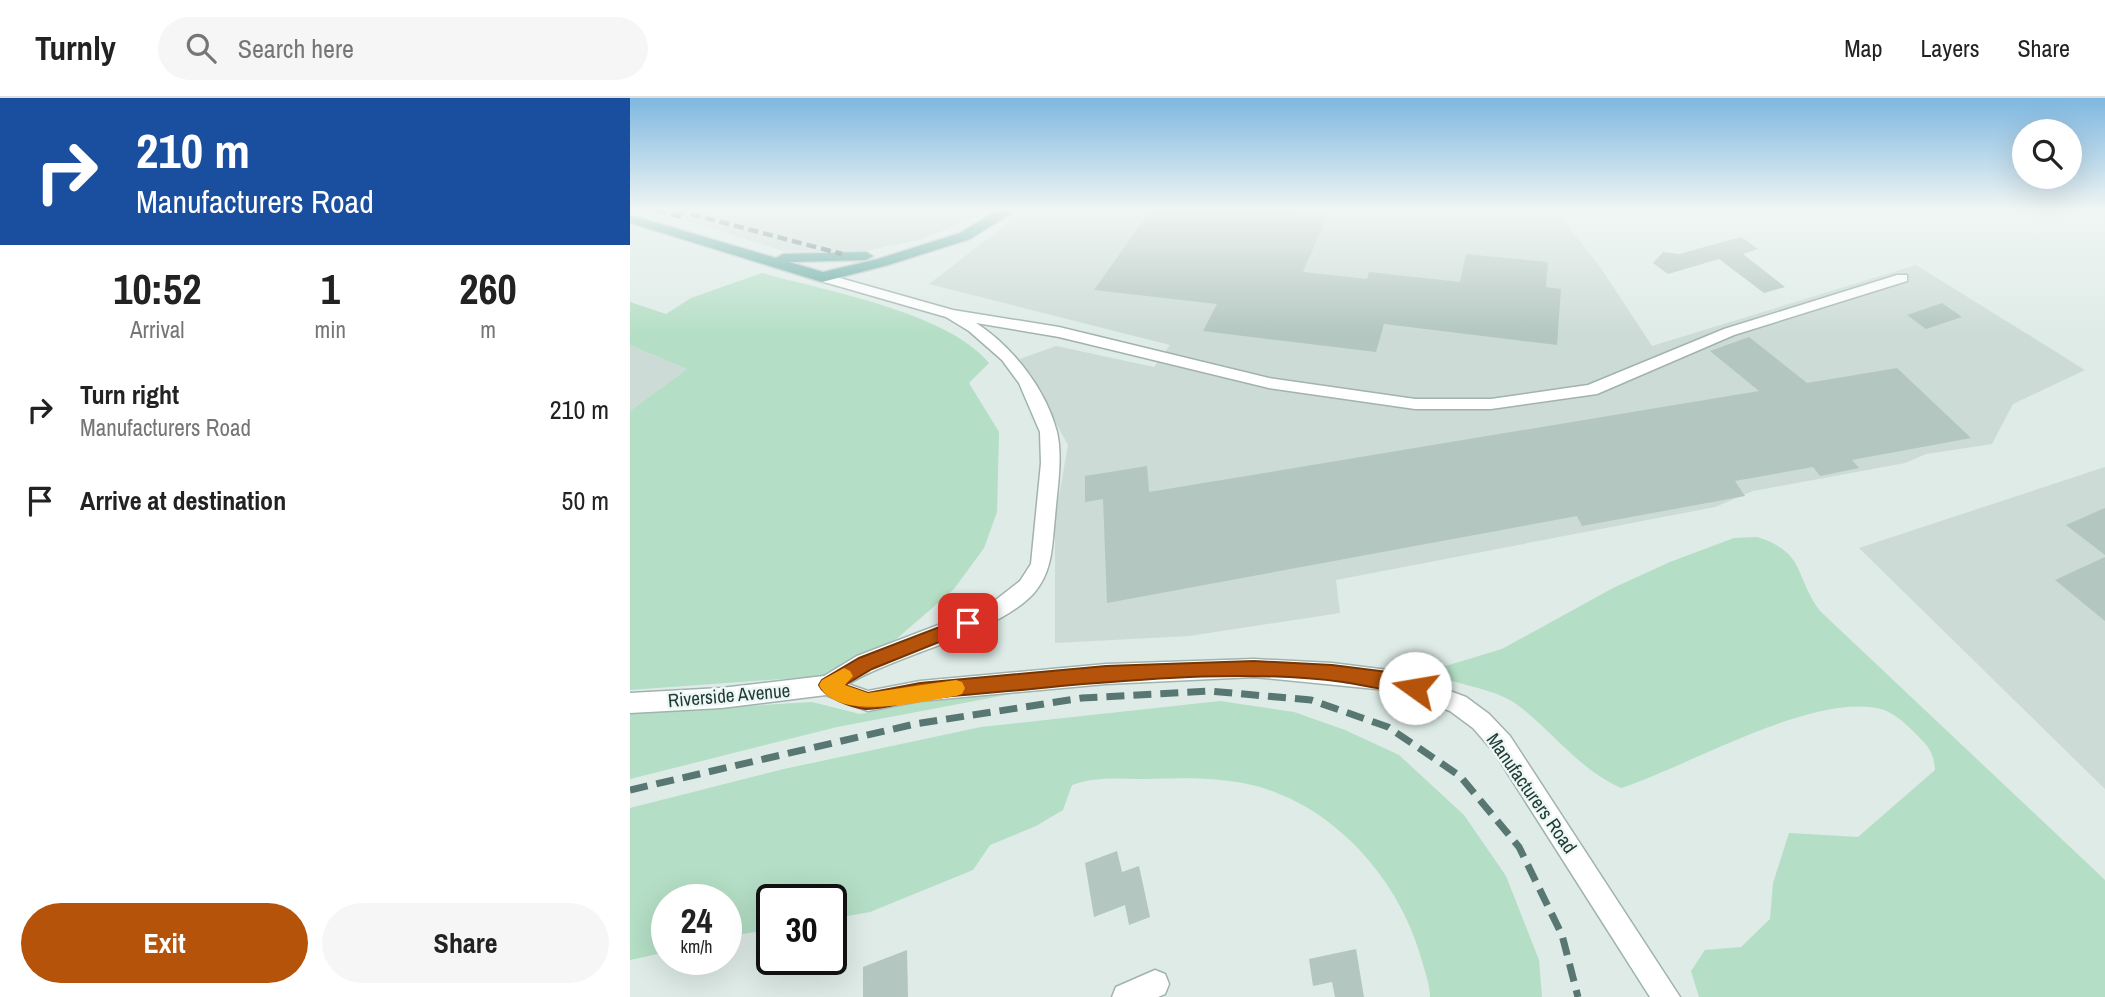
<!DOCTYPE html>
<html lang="en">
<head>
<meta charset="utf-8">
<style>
  body { margin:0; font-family:"Archivo Narrow",sans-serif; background:#f6f6f6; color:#222; height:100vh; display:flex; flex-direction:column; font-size:26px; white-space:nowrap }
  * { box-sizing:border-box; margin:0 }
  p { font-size:23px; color:#767676 }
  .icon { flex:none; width:38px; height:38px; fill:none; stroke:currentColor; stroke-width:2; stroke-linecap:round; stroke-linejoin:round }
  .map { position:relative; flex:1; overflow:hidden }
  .panel { display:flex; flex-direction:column; background:#fff; width:630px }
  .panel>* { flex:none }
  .banner { background:#1a4fa0; color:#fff; overflow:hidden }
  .fabs { position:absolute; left:1382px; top:21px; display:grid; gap:14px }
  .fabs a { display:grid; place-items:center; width:70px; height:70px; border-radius:50%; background:#fff; box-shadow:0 7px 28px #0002; font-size:35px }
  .speed { position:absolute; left:21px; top:786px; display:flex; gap:14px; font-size:35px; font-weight:700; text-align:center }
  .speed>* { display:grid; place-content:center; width:91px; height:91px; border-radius:50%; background:#fff; box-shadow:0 7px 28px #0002; line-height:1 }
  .speed small { font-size:18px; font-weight:400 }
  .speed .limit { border:4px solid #111; border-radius:10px; background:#fff; color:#111 }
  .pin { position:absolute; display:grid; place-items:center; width:60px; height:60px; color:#fff; margin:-30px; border-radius:14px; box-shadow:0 4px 10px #0006 }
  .me { position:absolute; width:77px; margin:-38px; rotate:283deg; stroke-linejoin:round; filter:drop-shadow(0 0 5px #0008) }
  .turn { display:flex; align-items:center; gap:24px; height:147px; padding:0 21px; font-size:32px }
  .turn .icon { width:91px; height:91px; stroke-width:2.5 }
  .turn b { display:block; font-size:49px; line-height:60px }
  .eta { display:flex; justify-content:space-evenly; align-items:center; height:119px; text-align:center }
  .eta b { font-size:42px; font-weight:800; line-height:49px }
  .primary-button { display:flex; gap:14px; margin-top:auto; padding:14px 21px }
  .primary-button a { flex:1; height:80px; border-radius:42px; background:#b45309; color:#fff; font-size:28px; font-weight:800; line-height:80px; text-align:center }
  .primary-button a+a { background:#f6f6f6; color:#222 }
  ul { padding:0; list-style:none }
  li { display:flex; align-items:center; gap:21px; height:91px; padding:0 21px }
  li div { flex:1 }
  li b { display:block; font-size:26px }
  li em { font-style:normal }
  header { display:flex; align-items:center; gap:42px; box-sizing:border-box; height:98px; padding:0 35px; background:#fff; border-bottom:2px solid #e0e0e0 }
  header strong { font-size:33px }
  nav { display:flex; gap:38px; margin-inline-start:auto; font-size:24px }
  .search { width:490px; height:63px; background:#f6f6f6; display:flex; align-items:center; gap:18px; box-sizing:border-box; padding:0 24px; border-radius:38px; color:#767676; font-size:26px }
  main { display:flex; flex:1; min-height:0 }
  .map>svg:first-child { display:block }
  .built { fill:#ccdbd6 }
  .green { fill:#b4dec5 }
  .building { fill:#b3c6c0 }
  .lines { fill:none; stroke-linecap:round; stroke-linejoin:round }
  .minor-casing { stroke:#a1b3af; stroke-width:3 }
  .major-casing { stroke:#c0c8c7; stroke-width:3 }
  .minor { fill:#fff; fill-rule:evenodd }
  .major { fill:#5ea49c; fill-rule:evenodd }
  .rail-far1 { stroke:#587773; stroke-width:4.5; stroke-dasharray:10 5; stroke-linecap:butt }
  .rail { stroke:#587773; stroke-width:7; stroke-dasharray:18 9; stroke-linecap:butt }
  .route { fill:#b45309; stroke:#753606; stroke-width:2 }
  .slow { fill:#f59e0b }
  .labels { text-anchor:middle; stroke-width:5; stroke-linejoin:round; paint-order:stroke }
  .street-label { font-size:19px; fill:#1e3b37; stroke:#eef7f4 }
</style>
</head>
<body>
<header>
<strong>Turnly</strong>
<div class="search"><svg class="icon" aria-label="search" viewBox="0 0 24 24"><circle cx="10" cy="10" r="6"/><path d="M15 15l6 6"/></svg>Search here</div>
<nav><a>Map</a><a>Layers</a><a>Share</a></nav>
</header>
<main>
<section class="panel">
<div class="banner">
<div class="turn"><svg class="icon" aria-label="right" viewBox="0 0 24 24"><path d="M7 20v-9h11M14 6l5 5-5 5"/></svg><div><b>210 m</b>Manufacturers Road</div></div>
</div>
<div class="eta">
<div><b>10:52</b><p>Arrival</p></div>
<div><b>1</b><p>min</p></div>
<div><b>260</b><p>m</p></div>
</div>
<ul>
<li><svg class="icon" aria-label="right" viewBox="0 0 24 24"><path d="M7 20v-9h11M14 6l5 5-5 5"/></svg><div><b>Turn right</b><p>Manufacturers Road</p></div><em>210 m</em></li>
<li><svg class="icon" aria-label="arrive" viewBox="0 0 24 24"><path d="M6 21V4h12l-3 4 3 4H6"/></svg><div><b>Arrive at destination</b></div><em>50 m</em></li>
</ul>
<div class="primary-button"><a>Exit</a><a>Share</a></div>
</section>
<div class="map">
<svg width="1475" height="899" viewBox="0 0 1475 899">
  <rect width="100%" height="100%" fill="#deebe7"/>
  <g class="built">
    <path d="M65,112H362L292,141L231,154L153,153L52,121Z"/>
    <path d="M395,112H925L971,170L1022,248L1286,167L1455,272L1383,306L1362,346L1296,356L1275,365L1123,393L1085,409L706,482L710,515L559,538L425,545V421L438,347L390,261L426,248L524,269L540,247L299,186Z"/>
    <path d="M0,247L57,271L0,313Z"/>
    <path d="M1475,369V691L1229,450Z"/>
  </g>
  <g class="green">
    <path d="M132,175C196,193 317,214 359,265L339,285L369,334L367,414L354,450L324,491L264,543L192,578L0,592V313L57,271L0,247V204L36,216L61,200Z"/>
    <path d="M1127,439C1176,454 1164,478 1190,513L1475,782V899H1069L1061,873L1075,852L1111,849L1140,821L1143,785L1159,735L1228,739L1305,672C1304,652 1296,646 1282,632C1275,625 1261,613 1251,611C1183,594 1059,668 991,690C948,670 926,637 889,608C866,590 830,588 802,576L809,570L872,551L983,490L1040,464L1104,440Z"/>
    <path d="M397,593L207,629L0,681V615L182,604L230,616L329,597Z"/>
    <path d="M590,603L664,614L715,632L769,657L834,717L876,778L909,862L912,899H800C800,887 795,874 792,863C773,791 717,722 647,695C605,678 559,680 515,681C489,681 467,678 442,687L433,712L406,728L360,747L343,772L240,814L201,821V802H142V831L96,839V802H37V854L0,862V710L154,671L351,629Z"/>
  </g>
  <g class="building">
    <path d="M521,112H659L698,116L673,174L737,181L739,174L830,184L836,156L918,164L916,189L931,191L927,247L754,226L746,254L573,233L587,206L464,192Z"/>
    <path d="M1111,139L1128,151L1113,156L1155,189L1134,195L1089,161L1038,176L1023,165L1033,154L1049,156Z"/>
    <path d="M1312,205L1332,219L1296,231L1277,217Z"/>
    <path d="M1119,239L1177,285L1267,270L1341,340L1222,362L1229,370L1190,378L1183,369L1105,383L1115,398L952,428L947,418L477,505L473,401L455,404V378L517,368L519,394L1129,293L1080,253Z"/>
    <path d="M1475,410V457L1436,427Z"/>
    <path d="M1475,459V523L1425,482Z"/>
    <path d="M487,753L492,774L509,768L520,819L499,827L495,807L464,819L455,765Z"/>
    <path d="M726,851L734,899H705L702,884L683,888L679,861Z"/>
    <path d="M277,852L278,899H233V869Z"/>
  </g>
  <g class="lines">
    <defs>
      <g id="minor">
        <path d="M192,175L323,212L429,229L639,280L785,301H861L958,287L1094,231L1267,177H1277V183L1104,237L967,296L861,311H785L639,290L429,239L346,225C382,248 416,291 427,334C433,361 427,392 425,419C422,447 423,473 404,495C367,536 270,555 218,586L238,593L290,583L476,566L624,561L702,565L766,573L836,599L859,616L880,638L1050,899H1020L864,654L843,630L820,613L766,593L624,579L476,586L290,603L238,613L196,597L91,610L0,615V595L91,590L194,578L227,558L358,508L390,483L401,466L411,365L410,334L389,285L372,262L339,233L316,219L187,182V176Z"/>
        <path d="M525,872L535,876L539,886L535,896L528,899H482L486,889Z"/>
      </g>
      <path id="major" d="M368,112H386L340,141L258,167L192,184L0,125V117L146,160L153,156L236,154L243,158L236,162L159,164L193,174L248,161L330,135Z"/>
    </defs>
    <use href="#minor" class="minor-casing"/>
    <use href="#major" class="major-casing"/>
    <use href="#minor" class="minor"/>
    <use href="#major" class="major"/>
    <g class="rail-far1">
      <path d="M27,112L55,120"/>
      <path d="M46,112L212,156"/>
    </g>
    <path class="rail" d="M0,692L285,626L452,600L579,593L681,602L758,629L830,678L889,749L932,837L948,899"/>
  </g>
  <linearGradient id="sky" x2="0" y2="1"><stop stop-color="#7eb7e0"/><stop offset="0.47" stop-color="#f0f6f4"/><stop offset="1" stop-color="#f0f6f4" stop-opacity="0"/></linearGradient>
  <rect width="1475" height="238" fill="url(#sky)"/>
  <path class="route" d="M338,518L344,520L347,525L344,530L242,571L215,587L238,595L290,585L476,568L624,563L702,567L766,575L791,584L794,590L791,595C784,598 727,586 713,584C621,572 524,580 431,588C385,593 339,596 293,601C275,603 254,612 235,611C221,609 195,600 189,587L192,582L229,560Z"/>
  <path class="slow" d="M214,570L220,573L223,578L215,587L238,595L326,582L332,584L335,590L332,596L326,598C293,603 207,625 189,587L192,582Z"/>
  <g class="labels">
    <g class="street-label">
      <text transform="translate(99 597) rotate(-5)" y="7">Riverside Avenue</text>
      <text transform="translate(902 695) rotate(55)" y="7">Manufacturers Road</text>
    </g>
  </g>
</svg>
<div class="fabs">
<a><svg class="icon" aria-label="search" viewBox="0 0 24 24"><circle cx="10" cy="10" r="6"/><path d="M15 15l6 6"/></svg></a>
</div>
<div class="speed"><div>24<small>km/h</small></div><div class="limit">30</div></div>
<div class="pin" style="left:338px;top:525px;background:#d93025"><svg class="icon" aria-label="arrive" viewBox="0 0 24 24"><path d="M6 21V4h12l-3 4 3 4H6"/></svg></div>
<svg class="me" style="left:785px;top:590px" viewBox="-20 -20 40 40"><circle r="19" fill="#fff"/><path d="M0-13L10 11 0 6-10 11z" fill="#b45309"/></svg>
</div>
</main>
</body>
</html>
